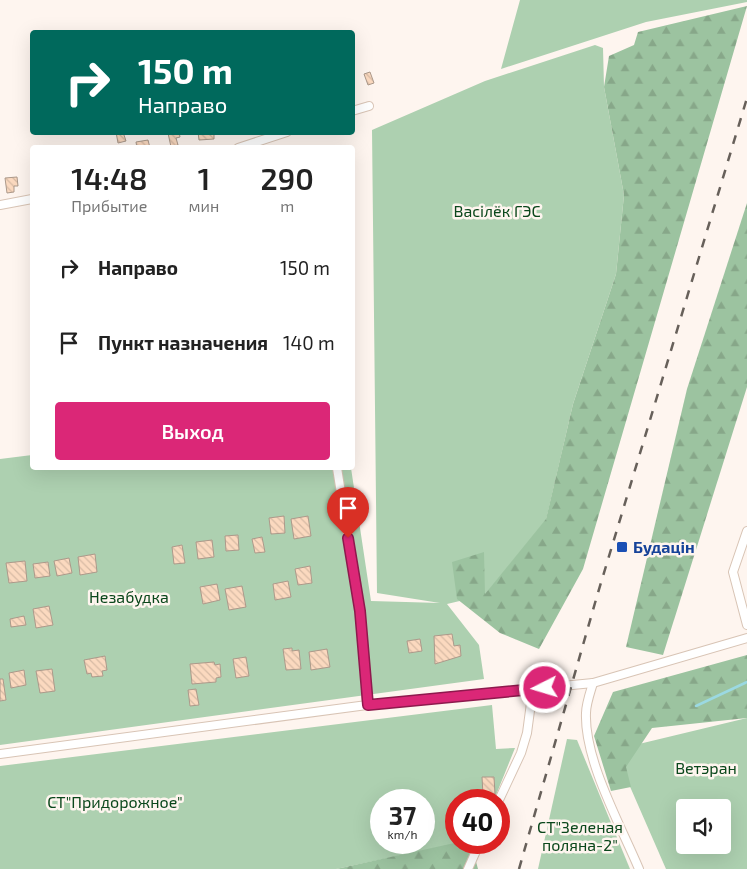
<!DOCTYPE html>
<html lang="ru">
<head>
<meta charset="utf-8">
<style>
  body { margin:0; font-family:"Exo 2",sans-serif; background:#f6f6f6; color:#222; height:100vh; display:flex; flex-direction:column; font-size:19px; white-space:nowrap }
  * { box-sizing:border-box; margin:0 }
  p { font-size:16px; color:#767676 }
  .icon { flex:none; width:28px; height:28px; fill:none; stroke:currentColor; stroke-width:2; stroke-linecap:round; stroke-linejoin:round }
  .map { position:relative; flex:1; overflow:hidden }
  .drawer { position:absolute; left:30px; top:145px; width:325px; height:325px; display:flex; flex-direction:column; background:#fff; border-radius:5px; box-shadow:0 5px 20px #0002 }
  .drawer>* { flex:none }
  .guide { position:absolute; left:30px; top:30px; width:325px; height:105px; border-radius:5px; box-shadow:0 5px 20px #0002; background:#00695c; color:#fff; overflow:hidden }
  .controls { position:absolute; left:676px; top:799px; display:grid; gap:10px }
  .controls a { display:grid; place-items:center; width:55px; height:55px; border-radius:5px; background:#fff; box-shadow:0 5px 20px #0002; font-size:25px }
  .speed { position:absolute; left:370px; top:789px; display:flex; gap:10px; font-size:25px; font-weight:700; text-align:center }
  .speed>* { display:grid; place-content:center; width:65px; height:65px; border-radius:50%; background:#fff; box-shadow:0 5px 20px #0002; line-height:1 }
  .speed small { font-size:12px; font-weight:400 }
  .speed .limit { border:8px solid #d22; background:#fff; color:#111 }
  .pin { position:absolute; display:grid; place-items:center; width:42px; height:42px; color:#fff; margin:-51px -21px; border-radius:50% 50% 50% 0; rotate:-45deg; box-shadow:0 0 5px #0007 }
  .pin .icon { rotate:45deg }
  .me { position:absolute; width:55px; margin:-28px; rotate:265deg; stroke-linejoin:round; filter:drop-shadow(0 0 4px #0008) }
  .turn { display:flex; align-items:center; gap:18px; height:105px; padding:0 25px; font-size:22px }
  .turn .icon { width:65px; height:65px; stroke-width:2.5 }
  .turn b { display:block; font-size:35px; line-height:42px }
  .eta { display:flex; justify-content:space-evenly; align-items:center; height:85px; text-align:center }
  .eta b { font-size:30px; font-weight:600; line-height:35px }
  .action { display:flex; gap:10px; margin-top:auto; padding:10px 25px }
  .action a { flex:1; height:58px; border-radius:5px; background:#db2777; color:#fff; font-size:20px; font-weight:600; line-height:58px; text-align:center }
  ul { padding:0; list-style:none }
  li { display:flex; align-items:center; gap:15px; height:75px; padding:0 25px }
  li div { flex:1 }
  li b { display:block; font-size:19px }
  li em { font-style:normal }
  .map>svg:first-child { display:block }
  .green { fill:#add0b0; fill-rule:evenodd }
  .forest { fill:url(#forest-firs) }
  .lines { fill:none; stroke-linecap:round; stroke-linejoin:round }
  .stream { stroke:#9bd9e2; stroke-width:2.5 }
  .building { fill:url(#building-back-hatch); stroke:#ac998a }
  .minor-casing { stroke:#d8c4b5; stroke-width:10 }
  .minor { stroke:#fff; stroke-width:8 }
  .rail { stroke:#67605a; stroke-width:2.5; stroke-dasharray:9 9; stroke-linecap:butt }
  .route-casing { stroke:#8e194d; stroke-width:12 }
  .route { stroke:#db2777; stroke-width:9 }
  .transit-dot { fill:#1a4fb4; stroke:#fef5ef; stroke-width:2 }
  .labels { text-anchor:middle; stroke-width:5; stroke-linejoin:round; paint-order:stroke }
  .park-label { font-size:16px; fill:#0a471b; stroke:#fef5ef }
  .transit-label { font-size:16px; font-weight:bold; fill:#164399; stroke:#fef5ef; text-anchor:start }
</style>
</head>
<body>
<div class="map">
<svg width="747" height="869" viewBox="0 0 747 869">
  <defs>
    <pattern id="forest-firs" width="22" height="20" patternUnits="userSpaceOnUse" patternTransform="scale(1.25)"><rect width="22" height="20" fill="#9cc3a0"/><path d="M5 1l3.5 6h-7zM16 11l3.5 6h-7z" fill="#87a789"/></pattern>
    <pattern id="building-back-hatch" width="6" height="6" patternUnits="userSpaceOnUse" patternTransform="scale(1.25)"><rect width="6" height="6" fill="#fbd9bf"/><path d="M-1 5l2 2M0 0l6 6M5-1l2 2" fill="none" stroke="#d7baa4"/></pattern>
  </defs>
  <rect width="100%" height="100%" fill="#fef5ef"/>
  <g class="green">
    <path d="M520,0H747V2L646,22L501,69Z"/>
    <path d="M595,45L603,48L604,87L624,195L616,274L573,404L546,520L485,595L447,604L479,645L484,679L0,745V459L32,455V468H351L371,601L440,603L377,593L372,130L485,81Z"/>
    <path d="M492,705L496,749L515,748L494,800H456V842L459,843L336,869H0V766ZM381,800H424V842H381Z"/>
    <path d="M747,718V869H666L614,750ZM685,808H722V845H685Z"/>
    <path d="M567,739L577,740L630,869H538Z"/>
  </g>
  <g class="forest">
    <path d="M747,6L583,569L539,649L500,633L457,599L452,562L484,552L485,594L546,519L573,404L616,274L624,195L604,87L609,56L634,45L638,32Z"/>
    <path d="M747,203V387L663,655L626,647L687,389Z"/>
    <path d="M747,655V718L652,728L626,767L631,787L611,791L594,736L613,692Z"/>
    <path d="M459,842L471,843L478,869H336Z"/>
  </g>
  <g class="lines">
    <path class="stream" d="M696,706L747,682"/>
  </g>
  <g class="building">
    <path d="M370,72L374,83L368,85L364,74Z"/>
    <path d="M116,132H123L126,141L118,143Z"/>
    <path d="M179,132L180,137L176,138L178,145L171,147L168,133Z"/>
    <path d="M198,132H214V139L199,140Z"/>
    <path d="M148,140L150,148H137L136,142Z"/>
    <path d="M17,177L18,186H14V192L7,193L5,178Z"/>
    <path d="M284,516L285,533L271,534L269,518Z"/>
    <path d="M308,516L311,536L294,539L291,519Z"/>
    <path d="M238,535L239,550L226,551L225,536Z"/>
    <path d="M262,537L265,552L255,553L252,539Z"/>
    <path d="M212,540L214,557L198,559L196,542Z"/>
    <path d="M182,545L185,563L174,564L172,547Z"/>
    <path d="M95,554L97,572L80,575L78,557Z"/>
    <path d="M69,558L72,573L57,576L54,561Z"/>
    <path d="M25,561L27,581L9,583L6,563Z"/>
    <path d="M48,562L50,576L35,578L33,564Z"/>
    <path d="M310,566L312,583L298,585L295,569Z"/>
    <path d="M288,581L291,597L275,600L273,584Z"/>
    <path d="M217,584L220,600L203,604L200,587Z"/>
    <path d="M242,586L246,607L229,610L225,589Z"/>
    <path d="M49,606L53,625L36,628L33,609Z"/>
    <path d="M24,616L26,625L11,627L10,619Z"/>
    <path d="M452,634L454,646L460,645L461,656L435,664L434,636Z"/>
    <path d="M420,639L422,651L409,653L407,641Z"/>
    <path d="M292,648V651L299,650L301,669L286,670L283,649Z"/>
    <path d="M327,649L330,667L311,670L309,652Z"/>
    <path d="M105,656L107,670L102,671L103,676L92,677L91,673L87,674L84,660Z"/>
    <path d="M246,657L249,676L236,678L233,659Z"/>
    <path d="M214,662L215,665L220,664L221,677L216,678V682L192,684L190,664Z"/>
    <path d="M52,669L55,691L40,693L36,671Z"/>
    <path d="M24,670L26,685L11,688L9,673Z"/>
    <path d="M0,679H3L6,700L0,701Z"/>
    <path d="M196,689L199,705L190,706L188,690Z"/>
    <path d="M482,777H494L495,794L483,795Z"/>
  </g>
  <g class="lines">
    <defs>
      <g id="minor">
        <path d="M352,111L369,106"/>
        <path d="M238,148L287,132"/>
        <path d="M0,205L32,199"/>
        <path d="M337,468L360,611L367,705"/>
        <path d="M747,531L733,572L747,625"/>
        <path d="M593,683C590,693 586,704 586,713C584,760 621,826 639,869"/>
        <path d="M0,754L367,705L593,683L747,638"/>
        <path d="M499,800L521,753L527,733L533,688"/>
        <path d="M468,869L480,842"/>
      </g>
    </defs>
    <use href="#minor" class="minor-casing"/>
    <use href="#minor" class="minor"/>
    <path class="rail" d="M519,869L597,596L747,98"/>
  </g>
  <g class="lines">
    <defs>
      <path id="route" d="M348,538L360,611L368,705L545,688"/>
    </defs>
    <use href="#route" class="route-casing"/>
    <use href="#route" class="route"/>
  </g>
  <rect class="transit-dot" x="616" y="541" width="12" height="12" rx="2.5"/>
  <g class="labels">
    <g class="park-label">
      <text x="497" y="217">Васілёк ГЭС</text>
      <text x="129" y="603">Незабудка</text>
      <text x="706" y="774">Ветэран</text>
      <text x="115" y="808">СТ"Придорожное"</text>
      <text x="580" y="833">СТ"Зеленая<tspan x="580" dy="18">поляна-2"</tspan></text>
    </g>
    <g class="transit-label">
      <text x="633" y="553">Будацін</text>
    </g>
  </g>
</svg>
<div class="controls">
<a><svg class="icon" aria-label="sound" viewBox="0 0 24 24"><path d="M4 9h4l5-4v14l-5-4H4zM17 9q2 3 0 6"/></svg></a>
</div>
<div class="speed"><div>37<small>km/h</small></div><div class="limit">40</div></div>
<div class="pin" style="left:348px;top:538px;background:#d93025"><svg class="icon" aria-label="arrive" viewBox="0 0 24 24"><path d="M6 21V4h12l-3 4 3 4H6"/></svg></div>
<svg class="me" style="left:545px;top:688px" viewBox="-20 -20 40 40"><circle r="17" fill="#db2777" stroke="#fff" stroke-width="3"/><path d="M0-11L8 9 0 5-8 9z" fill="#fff"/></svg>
<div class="guide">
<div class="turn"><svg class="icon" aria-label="right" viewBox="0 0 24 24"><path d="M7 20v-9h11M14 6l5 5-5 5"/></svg><div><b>150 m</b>Направо</div></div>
</div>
<section class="drawer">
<div class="eta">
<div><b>14:48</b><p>Прибытие</p></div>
<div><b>1</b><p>мин</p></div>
<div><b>290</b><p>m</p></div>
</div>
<ul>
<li><svg class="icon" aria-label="right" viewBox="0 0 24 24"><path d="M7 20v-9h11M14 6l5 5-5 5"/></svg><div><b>Направо</b></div><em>150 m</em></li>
<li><svg class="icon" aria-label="arrive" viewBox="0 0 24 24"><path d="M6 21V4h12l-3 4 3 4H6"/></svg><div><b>Пункт назначения</b></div><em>140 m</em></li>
</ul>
<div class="action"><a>Выход</a></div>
</section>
</div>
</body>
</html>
